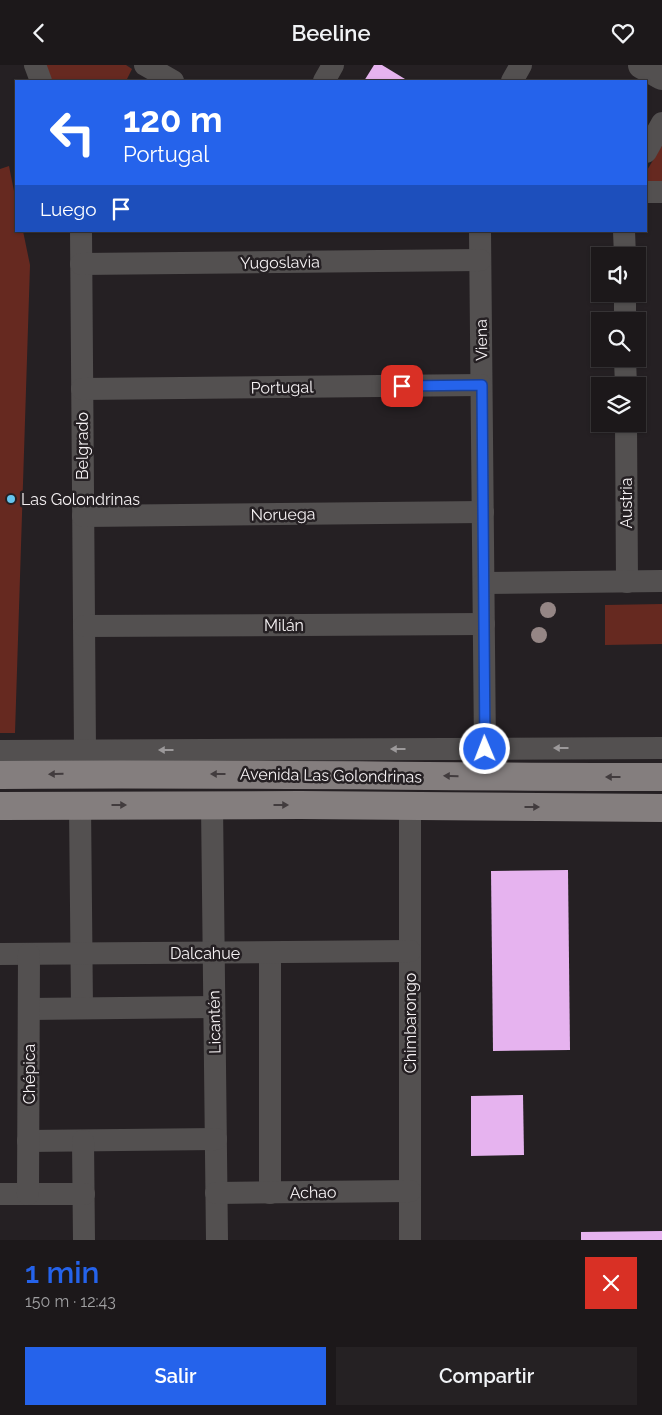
<!DOCTYPE html>
<html lang="es">
<head>
<meta charset="utf-8">
<style>
  body { margin:0; font-family:Raleway,sans-serif; background:#252123; color:#f1f3f6; height:100vh; display:flex; flex-direction:column; font-size:19px; white-space:nowrap }
  * { box-sizing:border-box; margin:0 }
  p { font-size:16px; color:#a0a0a2 }
  .icon { flex:none; width:28px; height:28px; fill:none; stroke:currentColor; stroke-width:2; stroke-linecap:round; stroke-linejoin:round }
  .map { position:relative; height:1175px; overflow:hidden }
  .drawer { display:flex; flex-direction:column; background:#1c181a; flex:1 }
  .drawer>* { flex:none }
  .top-card { position:absolute; left:15px; top:15px; width:632px; height:152px; border-radius:0px; box-shadow:0 1px 4px #0004,0 0 0 1px #3a3739; background:#2563eb; color:#fff; overflow:hidden }
  .buttons { position:absolute; left:591px; top:182px; display:grid; gap:10px }
  .buttons a { display:grid; place-items:center; width:55px; height:55px; border-radius:0px; background:#1c181a; box-shadow:0 1px 4px #0004,0 0 0 1px #3a3739; font-size:25px }
  .pin { position:absolute; display:grid; place-items:center; width:42px; height:42px; color:#fff; margin:-21px; border-radius:10px; box-shadow:0 2px 8px #0006 }
  .me { position:absolute; width:55px; margin:-28px; rotate:359deg; stroke-linejoin:round; filter:drop-shadow(0 0 4px #0008) }
  .turn { display:flex; align-items:center; gap:18px; height:105px; padding:0 25px; font-size:22px }
  .turn .icon { width:65px; height:65px; stroke-width:2.5 }
  .turn b { display:block; font-size:35px; line-height:42px }
  .then { display:flex; align-items:center; height:48px; padding:0 25px; background:#0003; gap:10px; font-size:19px }
  .round { display:grid; place-items:center; flex:none; width:52px; height:52px; border-radius:0px; background:#252123 }
  .summary { display:flex; align-items:center; justify-content:space-between; height:85px; padding:0 25px }
  h1 { font-size:30px; font-weight:600; line-height:38px; color:#2563eb }
  .button { display:flex; gap:10px; margin-top:auto; padding:10px 25px }
  .button a { flex:1; height:58px; border-radius:0px; background:#2563eb; color:#fff; font-size:20px; font-weight:600; line-height:58px; text-align:center }
  .button a+a { background:#252123; color:#f1f3f6 }
  header { display:flex; justify-content:space-between; align-items:center; height:65px; padding:0 25px; background:#1c181a; font-size:22px; font-weight:600 }
  .map>svg:first-child { display:block }
  .green { fill:#662920 }
  .building { fill:#e6b3ef }
  .lines { fill:none; stroke-linecap:round; stroke-linejoin:round }
  .minor { stroke:#535050; stroke-width:22 }
  .tertiary { stroke:#535050; stroke-width:28 }
  .primary { stroke:#847e7e; stroke-width:28 }
  .tree { fill:#958685 }
  .oneway { fill:#9c999a }
  .oneway2 { fill:#423c3e }
  .route-casing { stroke:#184099; stroke-width:12 }
  .route { stroke:#2563eb; stroke-width:9 }
  .poi-dot { fill:#65c5ee; stroke:#252023; stroke-width:2 }
  .labels { text-anchor:middle; stroke-width:5; stroke-linejoin:round; paint-order:stroke }
  .street-label { font-size:16px; fill:#f6f2f4; stroke:#252023 }
  .poi-label { font-size:16px; fill:#f6f2f4; stroke:#252023; text-anchor:start }
</style>
</head>
<body>
<header><svg class="icon" aria-label="back" viewBox="0 0 24 24"><path d="M15 5l-7 7 7 7"/></svg>Beeline<svg class="icon" aria-label="heart" viewBox="0 0 24 24"><path d="M12 20l-8-8c-3-5 5-10 8-4 3-6 11-1 8 4z"/></svg></header>
<div class="map">
<svg width="662" height="1175" viewBox="0 0 662 1175">
  <rect width="100%" height="100%" fill="#252023"/>
  <g class="green">
    <path d="M45,0H126L132,4L126,16H50Z"/>
    <path d="M662,80V121H646V107Z"/>
    <path d="M9,101L16,136V166H23L30,200L15,668H0V104Z"/>
    <path d="M662,539V579L605,580V540Z"/>
  </g>
  <g class="building">
    <path d="M374,0H382L405,14L404,16H364Z"/>
    <path d="M568,805L570,985L493,986L491,806Z"/>
    <path d="M523,1030L524,1090L471,1091V1031Z"/>
    <path d="M662,1166V1175H581V1167Z"/>
  </g>
  <g class="lines">
    <g class="minor">
      <path d="M35,0L41,16"/>
      <path d="M145,0L173,16"/>
      <path d="M324,16L333,0"/>
      <path d="M512,16L521,0"/>
      <path d="M646,87L662,58"/>
      <path d="M646,127H662"/>
      <path d="M81,166L85,685"/>
      <path d="M480,166L485,684"/>
      <path d="M624,166L625,191"/>
      <path d="M81,199L480,195"/>
      <path d="M625,229V256"/>
      <path d="M625,294L626,321"/>
      <path d="M82,324L481,320"/>
      <path d="M626,359L627,517"/>
      <path d="M83,451L483,447"/>
      <path d="M484,518L662,516"/>
      <path d="M84,561L484,559"/>
      <path d="M0,686L662,683"/>
      <path d="M80,740L82,943"/>
      <path d="M212,740L217,1175"/>
      <path d="M410,742V1175"/>
      <path d="M270,888V1128"/>
      <path d="M0,889L410,886"/>
      <path d="M29,944L214,942"/>
      <path d="M28,1076L216,1074"/>
      <path d="M83,1076L84,1175"/>
      <path d="M216,1128L410,1126"/>
      <path d="M0,1129H84"/>
      <path d="M28,1129L29,889"/>
    </g>
    <path class="tertiary" d="M642,0L662,11"/>
    <g class="primary">
      <path d="M0,710C221,708 441,712 662,712"/>
      <path d="M0,741L300,740L662,743"/>
    </g>
  </g>
  <g class="tree">
    <circle cx="548" cy="545" r="8"/>
    <circle cx="539" cy="570" r="8"/>
  </g>
  <defs><path id="oneway-solid" d="M-6-.8H1V-3.2L6.5 0L1 3.2V.8H-6Z" transform="scale(1.25)"/></defs>
  <g class="oneway">
    <use href="#oneway-solid" transform="translate(561 683) rotate(180)"/>
    <use href="#oneway-solid" transform="translate(398 684) rotate(180)"/>
    <use href="#oneway-solid" transform="translate(166 685) rotate(180)"/>
  </g>
  <g class="oneway2">
    <use href="#oneway-solid" transform="translate(56 709) rotate(179)"/>
    <use href="#oneway-solid" transform="translate(218 709) rotate(180)"/>
    <use href="#oneway-solid" transform="translate(451 711) rotate(-179)"/>
    <use href="#oneway-solid" transform="translate(613 712) rotate(180)"/>
    <use href="#oneway-solid" transform="translate(119 740)"/>
    <use href="#oneway-solid" transform="translate(281 740)"/>
    <use href="#oneway-solid" transform="translate(532 742)"/>
  </g>
  <g class="lines">
    <defs>
      <path id="route" d="M402,321L482,320L485,684"/>
    </defs>
    <use href="#route" class="route-casing"/>
    <use href="#route" class="route"/>
  </g>
  <circle class="poi-dot" cx="11" cy="434" r="5"/>
  <g class="labels">
    <g class="street-label">
      <text transform="translate(280 197) rotate(-1)" y="6">Yugoslavia</text>
      <text transform="translate(481 275) rotate(-91)" y="6">Viena</text>
      <text transform="translate(282 322) rotate(-1)" y="6">Portugal</text>
      <text transform="translate(82 381) rotate(-90)" y="6">Belgrado</text>
      <text transform="translate(626 438) rotate(-90)" y="6">Austria</text>
      <text transform="translate(283 449) rotate(-1)" y="6">Noruega</text>
      <text x="284" y="566">Milán</text>
      <text transform="translate(331 710) rotate(1)" y="6">Avenida Las Golondrinas</text>
      <text x="205" y="894">Dalcahue</text>
      <text transform="translate(214 957) rotate(-91)" y="6">Licantén</text>
      <text transform="translate(410 958) rotate(-90)" y="6">Chimbarongo</text>
      <text transform="translate(29 1009) rotate(-90)" y="6">Chépica</text>
      <text transform="translate(313 1127) rotate(-1)" y="6">Achao</text>
    </g>
    <g class="poi-label">
      <text x="21" y="440">Las Golondrinas</text>
    </g>
  </g>
</svg>
<div class="buttons">
<a><svg class="icon" aria-label="sound" viewBox="0 0 24 24"><path d="M4 9h4l5-4v14l-5-4H4zM17 9q2 3 0 6"/></svg></a>
<a><svg class="icon" aria-label="search" viewBox="0 0 24 24"><circle cx="10" cy="10" r="6"/><path d="M15 15l6 6"/></svg></a>
<a><svg class="icon" aria-label="layers" viewBox="0 0 24 24"><path d="M12 4l9 5-9 5-9-5zM3 14l9 5 9-5"/></svg></a>
</div>
<div class="pin" style="left:402px;top:321px;background:#d93025"><svg class="icon" aria-label="arrive" viewBox="0 0 24 24"><path d="M6 21V4h12l-3 4 3 4H6"/></svg></div>
<svg class="me" style="left:485px;top:684px" viewBox="-20 -20 40 40"><circle r="17" fill="#2563eb" stroke="#fff" stroke-width="3"/><path d="M0-11L8 9 0 5-8 9z" fill="#fff"/></svg>
<div class="top-card">
<div class="turn"><svg class="icon" aria-label="left" viewBox="0 0 24 24"><path d="M17 20v-9H6M10 6l-5 5 5 5"/></svg><div><b>120 m</b>Portugal</div></div>
<div class="then">Luego<svg class="icon" aria-label="arrive" viewBox="0 0 24 24"><path d="M6 21V4h12l-3 4 3 4H6"/></svg></div>
</div>
</div>
<section class="drawer">
<div class="summary"><div><h1>1 min</h1><p>150 m · 12:43</p></div><a class="round" style="background:#d93025;color:#fff"><svg class="icon" aria-label="close" viewBox="0 0 24 24"><path d="M6 6l12 12M18 6L6 18"/></svg></a></div>
<div class="button"><a>Salir</a><a>Compartir</a></div>
</section>
</body>
</html>
